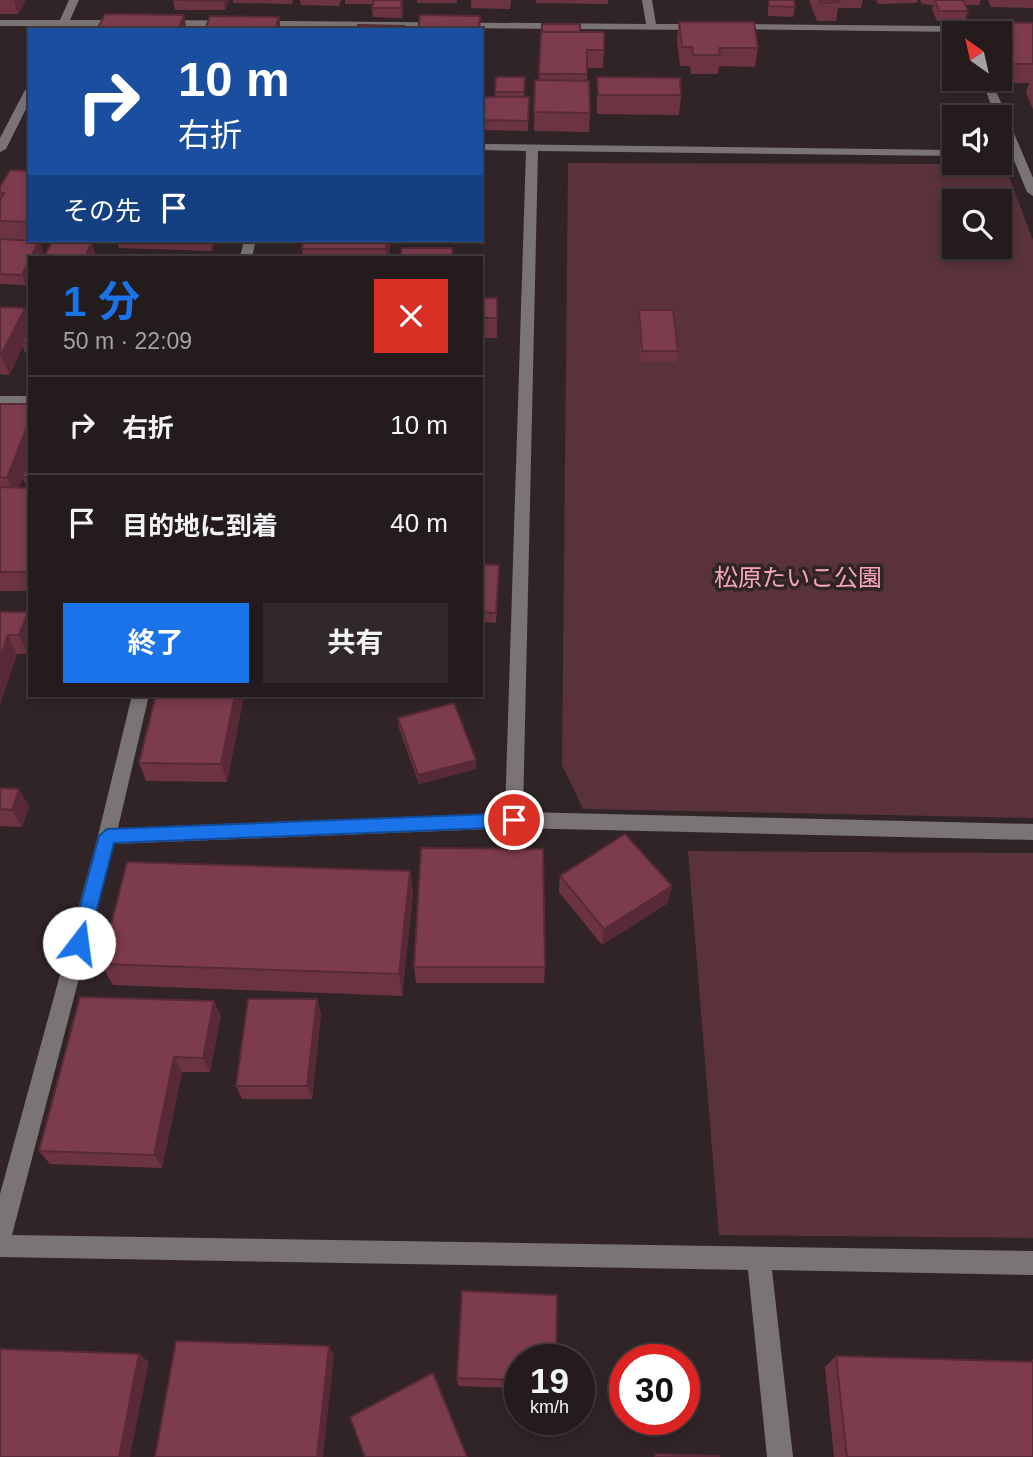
<!DOCTYPE html>
<html lang="ja">
<head>
<meta charset="utf-8">
<style>
  body { margin:0; font-family:Arial,"Noto Sans JP",sans-serif; background:#30282a; color:#f1f3f6; height:100vh; display:flex; flex-direction:column; font-size:26px; white-space:nowrap }
  * { box-sizing:border-box; margin:0 }
  p { font-size:23px; color:#a3a1a4 }
  .icon { flex:none; width:38px; height:38px; fill:none; stroke:currentColor; stroke-width:2; stroke-linecap:round; stroke-linejoin:round }
  .map { position:relative; flex:1; overflow:hidden }
  .details { position:absolute; left:28px; top:256px; width:455px; height:441px; display:flex; flex-direction:column; background:#241b1d; border-radius:0px; box-shadow:0 4px 10px #0003,0 0 0 2px #41393b }
  .details>* { flex:none }
  .hud { position:absolute; left:28px; top:28px; width:455px; height:214px; border-radius:0px; box-shadow:0 4px 10px #0003,0 0 0 2px #41393b; background:#1a4fa0; color:#fff; overflow:hidden }
  .needle { width:46px; rotate:326deg }
  .fabs { position:absolute; left:942px; top:21px; display:grid; gap:14px }
  .fabs a { display:grid; place-items:center; width:70px; height:70px; border-radius:0px; background:#241b1d; box-shadow:0 4px 10px #0003,0 0 0 2px #41393b; font-size:35px }
  .speed { position:absolute; left:504px; top:1344px; display:flex; gap:14px; font-size:35px; font-weight:700; text-align:center }
  .speed>* { display:grid; place-content:center; width:91px; height:91px; border-radius:50%; background:#241b1d; box-shadow:0 4px 10px #0003,0 0 0 2px #41393b; line-height:1 }
  .speed small { font-size:18px; font-weight:400 }
  .speed .limit { border:10px solid #d22; background:#fff; color:#111 }
  .pin { position:absolute; display:grid; place-items:center; width:60px; height:60px; color:#fff; margin:-30px; border:4px solid #fff; border-radius:50%; box-shadow:0 2px 7px #0007 }
  .me { position:absolute; width:77px; margin:-38px; rotate:15deg; stroke-linejoin:round; filter:drop-shadow(0 0 5px #0008) }
  .turn { display:flex; align-items:center; gap:24px; height:147px; padding:0 35px; font-size:32px }
  .turn .icon { width:91px; height:91px; stroke-width:2.5 }
  .turn b { display:block; font-size:49px; line-height:60px }
  .then { display:flex; align-items:center; height:66px; padding:0 35px; background:#0003; gap:14px; font-size:26px }
  .round { display:grid; place-items:center; flex:none; width:74px; height:74px; border-radius:0px; background:#30282a }
  .headline { display:flex; align-items:center; justify-content:space-between; height:119px; padding:0 35px }
  h1 { font-size:42px; font-weight:700; line-height:52px; color:#1a73e8 }
  .action { display:flex; gap:14px; margin-top:auto; padding:14px 35px }
  .action a { flex:1; height:80px; border-radius:0px; background:#1a73e8; color:#fff; font-size:28px; font-weight:700; line-height:80px; text-align:center }
  .action a+a { background:#30282a; color:#f1f3f6 }
  ul { padding:0; list-style:none }
  li { display:flex; align-items:center; gap:21px; height:98px; padding:0 35px; border-top:2px solid #41393b }
  li div { flex:1 }
  li b { display:block; font-size:26px }
  li em { font-style:normal }
  .map>svg:first-child { display:block }
  .green { fill:#59323c; fill-rule:evenodd }
  .lines { fill:none; stroke-linecap:round; stroke-linejoin:round }
  .minor { fill:#7a7475; fill-rule:evenodd }
  .wall { fill:#6c3443; fill-rule:evenodd }
  .shaded-wall { fill:#582a37 }
  .building { fill:#7d3c4e; stroke:#582a37; stroke-width:2 }
  .route { fill:#1a73e8; stroke:#114b97; stroke-width:2 }
  .labels { text-anchor:middle; stroke-width:7; stroke-linejoin:round; paint-order:stroke }
  .park-label { font-size:24px; fill:#f6a6b8; stroke:#302427 }
</style>
</head>
<body>
<div class="map">
<svg width="1033" height="1457" viewBox="0 0 1033 1457">
  <rect width="100%" height="100%" fill="#302427"/>
  <g class="green">
    <path d="M568,163L1004,164L1033,240V818L583,809L562,765ZM954,201H999V247H954Z"/>
    <path d="M688,851L1033,853V1238L719,1235Z"/>
  </g>
  <g class="lines">
    <g class="minor">
      <path d="M69,0H79L70,20H123L128,23L123,26H67L65,30H55L57,26H0V20H60Z"/>
      <path d="M642,0H652L656,24H701L706,27L701,30L162,26L157,23L162,20L646,24Z"/>
      <path d="M732,24L1033,27V33L728,29V25Z"/>
      <path d="M981,79H991L1033,178V196L1027,192L999,124V117H996Z"/>
      <path d="M30,87V101L6,149L0,152V138L25,90Z"/>
      <path d="M481,144L954,150V156L538,151L523,812L1033,824V840L514,828L114,844L12,1235L1033,1251V1275L772,1270L793,1457H767L748,1270L0,1257V1194L98,836L132,695H149L118,828L505,813L526,151L481,150Z"/>
      <path d="M244,240H256L252,257H240Z"/>
      <rect x="0" y="396" width="30" height="10"/>
    </g>
  </g>
  <g class="wall">
    <path d="M0,0H26L18,14H0Z"/>
    <path d="M173,0H229L225,10H175Z"/>
    <path d="M233,0H293L292,4L233,3Z"/>
    <path d="M300,0H341L339,6L301,5Z"/>
    <path d="M345,0H403V9L402,18L373,17L372,8L373,4H345Z"/>
    <rect x="417" y="0" width="40" height="3"/>
    <path d="M471,0H511L510,9L471,8Z"/>
    <path d="M536,0H608V4L536,3Z"/>
    <path d="M768,0H794L795,7L793,17L768,16Z"/>
    <path d="M809,0H863L861,8H838L836,21H817Z"/>
    <path d="M876,0H918L917,3L878,4Z"/>
    <path d="M920,0H981L979,5H965L968,11L965,21H937L932,9L934,5L922,4Z"/>
    <path d="M988,0H1033V8L991,7Z"/>
    <path d="M679,22L758,48L755,67L719,66L718,74H691L690,66H680L677,40Z"/>
    <path d="M995,22L1033,23V109L1026,93L1029,83H1006L999,65V33H992Z"/>
    <path d="M541,32H580L604,50L603,68H587V81L590,113L589,132L534,131L535,80H539Z"/>
    <path d="M525,77L524,97H529L528,131L481,130V97H495V92Z"/>
    <path d="M597,77L681,95L679,115L597,114Z"/>
    <path d="M30,171V240H67L66,241L95,252L52,242H40L43,251L26,285L0,284V187Z"/>
    <path d="M117,240H216L212,251L119,248Z"/>
    <path d="M391,240L389,257H303L302,249Z"/>
    <rect x="481" y="298" width="16" height="40"/>
    <path d="M0,307L25,308L30,323V353H25L23,346L9,375L0,374Z"/>
    <path d="M639,310L678,351L677,362H641L638,320Z"/>
    <path d="M0,404H30V591H0ZM23,478L27,488L19,487Z"/>
    <path d="M481,564L499,565L496,623L481,622Z"/>
    <path d="M0,612L30,617V650L28,654H17L0,704Z"/>
    <path d="M244,695L227,782L146,781L139,763Z"/>
    <path d="M398,718L476,760V769L419,784L399,728Z"/>
    <path d="M0,788L29,806L22,827L0,826V828Z"/>
    <path d="M410,871L413,894L402,996L113,985L101,964Z"/>
    <path d="M560,876L668,903L602,945L559,892Z"/>
    <path d="M414,967H545L544,983H416Z"/>
    <path d="M317,999L321,1014L312,1099H242L236,1086Z"/>
    <path d="M221,1016L210,1072H182L162,1168L50,1164L39,1151Z"/>
    <path d="M836,1356L1031,1362V1361L1033,1359V1457H834L825,1367Z"/>
    <path d="M520,1360V1388L458,1386L457,1378Z"/>
  </g>
  <g class="shaded-wall">
    <path d="M14,0H26L18,14Z"/>
    <path d="M224,0H229L225,10L223,1Z"/>
    <path d="M403,0V9L402,18L401,8Z"/>
    <path d="M184,15L187,30H178Z"/>
    <path d="M279,17L281,30H275Z"/>
    <path d="M210,240H216L212,251Z"/>
    <path d="M387,240H391L389,257H386V249Z"/>
    <path d="M39,241L43,251L40,257H31Z"/>
    <path d="M92,242L95,252L93,257H85Z"/>
    <path d="M30,259V277L26,285L22,275Z"/>
    <path d="M25,308L30,323V332L22,342L23,346L9,375L1,355Z"/>
    <path d="M30,419V459L15,497L7,478Z"/>
    <path d="M28,612L30,617V650L28,654L19,635Z"/>
    <path d="M8,635L17,654L0,704V658Z"/>
    <path d="M235,695H244L227,782L221,764Z"/>
    <path d="M476,760V769L419,784L418,775Z"/>
    <path d="M19,789L29,806L22,827L12,810Z"/>
    <path d="M410,871L413,894L402,996L399,974Z"/>
    <path d="M672,886L668,903L602,945L604,929Z"/>
    <path d="M317,999L321,1014L312,1099L307,1086Z"/>
    <path d="M214,1001L221,1016L210,1072L203,1058Z"/>
    <path d="M174,1057L182,1072L162,1168L154,1155Z"/>
    <path d="M329,1346L334,1355L323,1457H317Z"/>
    <path d="M139,1354L149,1362L130,1457H119Z"/>
  </g>
  <g class="building">
    <path d="M173,0H224L223,1Z"/>
    <path d="M374,0H402L401,8H372Z"/>
    <path d="M769,0H794L795,7L769,6Z"/>
    <path d="M820,0H838L839,2L821,3Z"/>
    <path d="M935,0H963L968,11H939Z"/>
    <path d="M105,14L184,15L178,30H97Z"/>
    <path d="M420,15L480,16L479,30H418Z"/>
    <path d="M210,16L279,17L275,30H205Z"/>
    <path d="M679,22H754L758,48H719L720,55H693L692,47H682Z"/>
    <path d="M995,22L1033,23V64H1012Z"/>
    <rect x="542" y="24" width="38" height="8"/>
    <path d="M358,25L404,26L403,30H357Z"/>
    <path d="M541,32H604V50H587V74H539Z"/>
    <path d="M496,77H525L524,92H495Z"/>
    <path d="M597,77L680,78L681,95H598Z"/>
    <path d="M535,80L589,81L590,113L534,112Z"/>
    <path d="M481,97H529L528,121L481,120Z"/>
    <path d="M10,170L30,171V222L0,221V200L4,193H0V187Z"/>
    <path d="M0,239L39,241L31,257H30V259L22,275L0,274Z"/>
    <path d="M53,240L92,242L85,257H44Z"/>
    <path d="M303,240H387L386,249H302Z"/>
    <path d="M402,248H452V257H400Z"/>
    <rect x="481" y="298" width="16" height="20"/>
    <path d="M0,307L25,308L1,355H0Z"/>
    <path d="M639,310H673L678,351H642Z"/>
    <path d="M30,326V342H22Z"/>
    <path d="M0,404H30V419L7,478L0,477Z"/>
    <path d="M30,457V477H22Z"/>
    <path d="M0,487L30,488V572H0Z"/>
    <path d="M481,564L499,565L496,613L481,612Z"/>
    <path d="M0,612H28L19,635H8L0,658Z"/>
    <path d="M156,695H235L221,764L139,763Z"/>
    <path d="M454,703L476,760L418,775L398,718Z"/>
    <path d="M0,788L19,789L12,810L0,809Z"/>
    <path d="M625,834L672,886L604,929L560,876Z"/>
    <path d="M421,848L543,849L545,967H414Z"/>
    <path d="M127,862L410,871L399,974L101,964Z"/>
    <path d="M80,997L214,1001L203,1058L174,1057L154,1155L39,1151Z"/>
    <path d="M248,999H317L307,1086H236Z"/>
    <path d="M462,1291L557,1295L556,1360H520V1380L457,1378Z"/>
    <path d="M176,1341L329,1346L317,1457H155Z"/>
    <path d="M0,1349L139,1354L119,1457H0Z"/>
    <path d="M836,1356L1033,1362V1457H847Z"/>
    <path d="M433,1373L467,1457H365L350,1417Z"/>
    <path d="M655,1454L719,1456V1457H655Z"/>
  </g>
  <path class="route" d="M514,813L522,820L514,827L114,843L88,943L85,948L79,951L72,948L70,943L99,836L107,829Z"/>
  <g class="labels">
    <g class="park-label">
      <text x="798" y="586">松原たいこ公園</text>
    </g>
  </g>
</svg>
<div class="fabs">
<a><svg class="needle" viewBox="-14 -14 28 28"><path d="M0-13l5 13h-10z" fill="#e53935"/><path d="M0 13l5-13h-10z" fill="#a3a1a4"/></svg></a>
<a><svg class="icon" aria-label="sound" viewBox="0 0 24 24"><path d="M4 9h4l5-4v14l-5-4H4zM17 9q2 3 0 6"/></svg></a>
<a><svg class="icon" aria-label="search" viewBox="0 0 24 24"><circle cx="10" cy="10" r="6"/><path d="M15 15l6 6"/></svg></a>
</div>
<div class="speed"><div>19<small>km/h</small></div><div class="limit">30</div></div>
<div class="pin" style="left:514px;top:820px;background:#d93025"><svg class="icon" aria-label="arrive" viewBox="0 0 24 24"><path d="M6 21V4h12l-3 4 3 4H6"/></svg></div>
<svg class="me" style="left:79px;top:943px" viewBox="-20 -20 40 40"><circle r="19" fill="#fff"/><path d="M0-13L10 11 0 6-10 11z" fill="#1a73e8"/></svg>
<div class="hud">
<div class="turn"><svg class="icon" aria-label="right" viewBox="0 0 24 24"><path d="M7 20v-9h11M14 6l5 5-5 5"/></svg><div><b>10 m</b>右折</div></div>
<div class="then">その先<svg class="icon" aria-label="arrive" viewBox="0 0 24 24"><path d="M6 21V4h12l-3 4 3 4H6"/></svg></div>
</div>
<section class="details">
<div class="headline"><div><h1>1 分</h1><p>50 m · 22:09</p></div><a class="round" style="background:#d93025;color:#fff"><svg class="icon" aria-label="close" viewBox="0 0 24 24"><path d="M6 6l12 12M18 6L6 18"/></svg></a></div>
<ul>
<li><svg class="icon" aria-label="right" viewBox="0 0 24 24"><path d="M7 20v-9h11M14 6l5 5-5 5"/></svg><div><b>右折</b></div><em>10 m</em></li>
<li><svg class="icon" aria-label="arrive" viewBox="0 0 24 24"><path d="M6 21V4h12l-3 4 3 4H6"/></svg><div><b>目的地に到着</b></div><em>40 m</em></li>
</ul>
<div class="action"><a>終了</a><a>共有</a></div>
</section>
</div>
</body>
</html>
